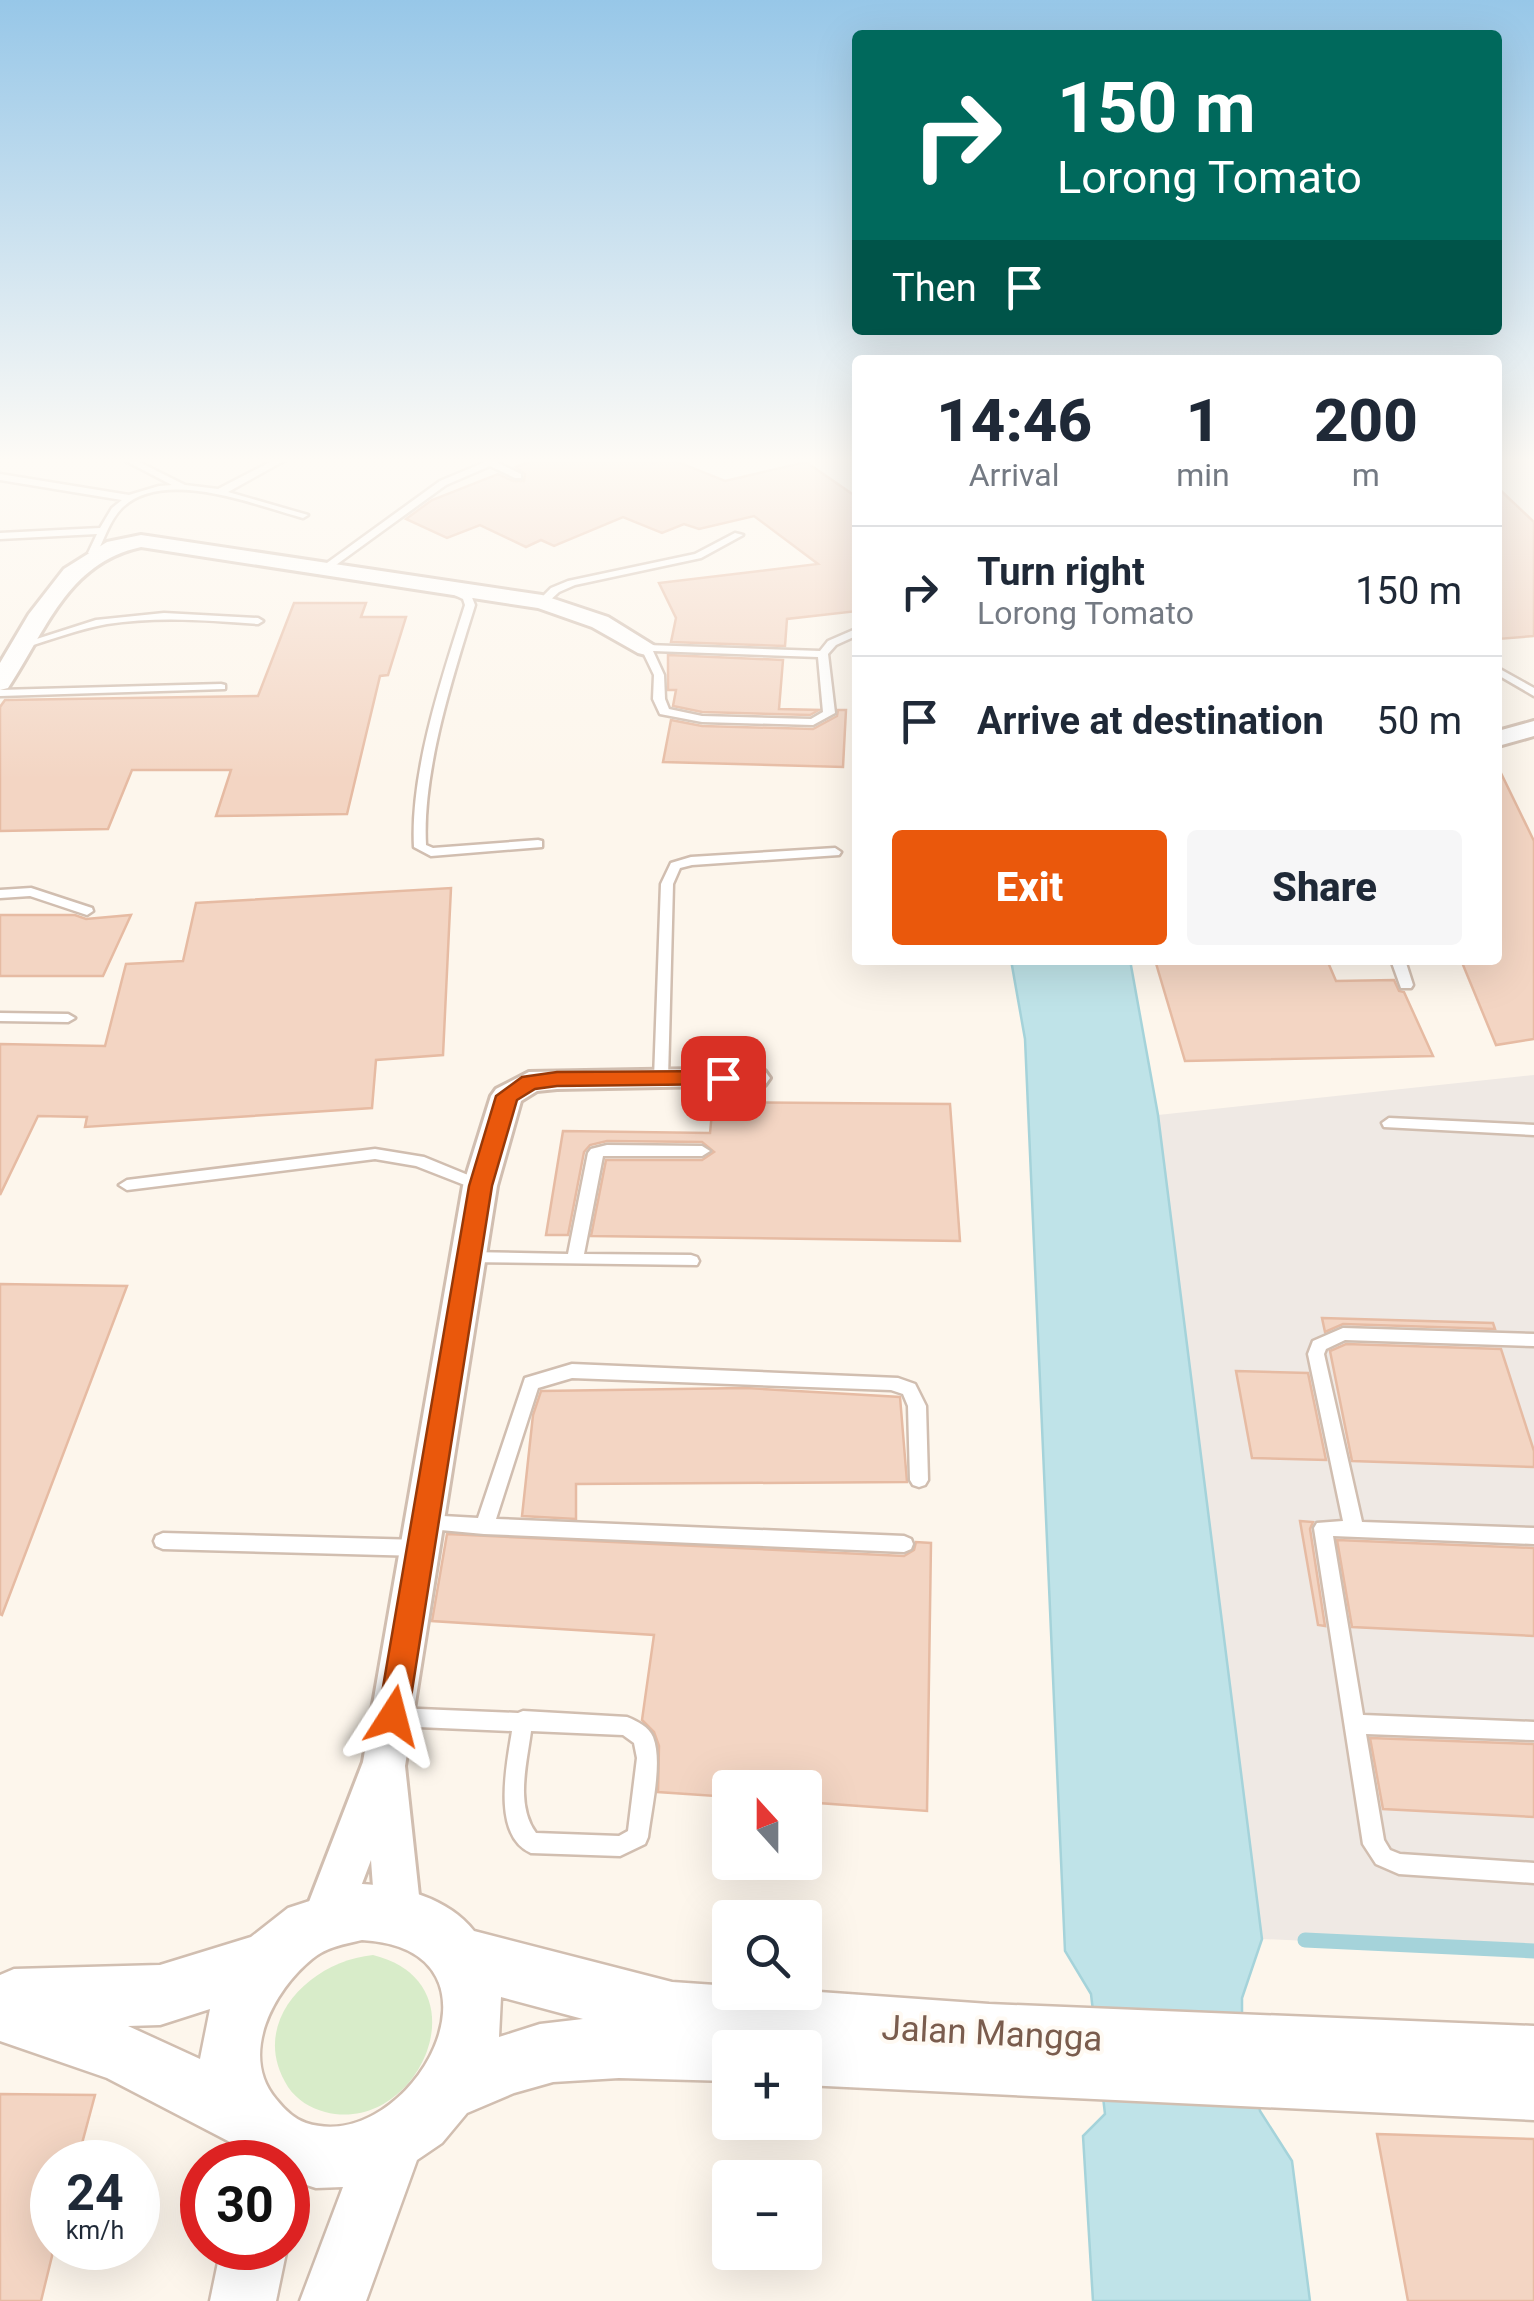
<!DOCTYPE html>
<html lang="en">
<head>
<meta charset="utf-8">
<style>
  body { margin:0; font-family:Roboto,sans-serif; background:#f6f6f7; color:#1f2937; height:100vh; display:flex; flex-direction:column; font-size:38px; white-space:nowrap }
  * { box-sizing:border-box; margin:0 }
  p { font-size:32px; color:#747a83 }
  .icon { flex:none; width:55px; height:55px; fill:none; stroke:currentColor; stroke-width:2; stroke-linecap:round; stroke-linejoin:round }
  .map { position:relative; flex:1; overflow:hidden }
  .sheet { position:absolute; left:852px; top:355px; width:650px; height:610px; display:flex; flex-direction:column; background:#fff; border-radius:10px; box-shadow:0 10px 40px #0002 }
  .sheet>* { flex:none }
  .guide { position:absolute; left:852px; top:30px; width:650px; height:305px; border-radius:10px; box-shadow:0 10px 40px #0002; background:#00695c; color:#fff; overflow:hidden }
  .needle { width:65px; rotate:339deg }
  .tools { position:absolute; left:712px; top:1770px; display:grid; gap:20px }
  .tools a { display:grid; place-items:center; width:110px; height:110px; border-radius:10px; background:#fff; box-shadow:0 10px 40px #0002; font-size:50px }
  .speed { position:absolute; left:30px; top:2140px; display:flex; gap:20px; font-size:50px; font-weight:700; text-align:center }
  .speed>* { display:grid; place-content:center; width:130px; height:130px; border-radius:50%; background:#fff; box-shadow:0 10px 40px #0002; line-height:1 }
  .speed small { font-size:25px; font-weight:400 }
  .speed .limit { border:15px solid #d22; background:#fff; color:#111 }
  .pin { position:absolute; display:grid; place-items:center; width:85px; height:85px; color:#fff; margin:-42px; border-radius:20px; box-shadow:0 5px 15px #0006 }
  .me { position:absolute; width:110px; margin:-55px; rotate:9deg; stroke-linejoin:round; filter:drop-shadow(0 0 8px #0008) }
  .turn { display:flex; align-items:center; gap:35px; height:210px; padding:0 40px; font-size:45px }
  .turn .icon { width:130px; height:130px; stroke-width:2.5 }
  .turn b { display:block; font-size:70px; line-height:85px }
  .then { display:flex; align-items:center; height:95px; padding:0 40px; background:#0003; gap:20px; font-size:38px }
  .eta { display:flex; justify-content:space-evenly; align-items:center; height:170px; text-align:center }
  .eta b { font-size:60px; font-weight:800; line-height:70px }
  .primary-button { display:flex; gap:20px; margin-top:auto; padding:20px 40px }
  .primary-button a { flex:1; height:115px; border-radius:10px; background:#ea580c; color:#fff; font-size:40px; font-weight:800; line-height:115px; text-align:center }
  .primary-button a+a { background:#f6f6f7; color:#1f2937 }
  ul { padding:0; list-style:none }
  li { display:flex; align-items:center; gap:30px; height:130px; padding:0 40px; border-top:2px solid #e0e1e3 }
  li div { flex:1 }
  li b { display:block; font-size:38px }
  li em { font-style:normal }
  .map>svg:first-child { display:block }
  .industrial { fill:#efe9e4 }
  .green { fill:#d8ecc9 }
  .water { fill:#bfe3e8; stroke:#a5d3da; stroke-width:2.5 }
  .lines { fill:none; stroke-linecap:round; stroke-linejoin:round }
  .stream { stroke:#a5d3da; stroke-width:15 }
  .building { fill:#f3d5c3; stroke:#e6bba3; stroke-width:2.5 }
  .service-casing { stroke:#d1beb0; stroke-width:5 }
  .minor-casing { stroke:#d1beb0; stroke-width:6 }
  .tertiary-casing { stroke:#d1beb0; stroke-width:5 }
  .service { fill:#fff; fill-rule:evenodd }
  .minor { fill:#fff; fill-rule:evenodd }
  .tertiary { fill:#fff; fill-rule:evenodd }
  .route { fill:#ea580c; stroke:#983908; stroke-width:2.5 }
  .labels { text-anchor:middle; stroke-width:8; stroke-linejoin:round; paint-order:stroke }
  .near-street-label { font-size:35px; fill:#7a5c4d; stroke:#fffaf3 }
</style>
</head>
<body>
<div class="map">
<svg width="1534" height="2301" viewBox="0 0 1534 2301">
  <rect width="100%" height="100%" fill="#fdf6ec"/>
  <path class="industrial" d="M1534,1075V1951L1262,1939L1158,1115Z"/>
  <path class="green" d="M373,1955C487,1983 417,2136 325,2112C310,2108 297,2100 288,2087C247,2023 310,1961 373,1955Z"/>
  <path class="water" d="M1011,960H1130L1158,1115L1262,1939L1242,1998V2017L1260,2111L1292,2161L1310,2301H1093L1083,2136L1105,2114L1091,1994L1065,1951L1025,1039Z"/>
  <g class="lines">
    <path class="stream" d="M1305,1940L1534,1951"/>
  </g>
  <g class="building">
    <path d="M540,458H641L653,463L668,458L725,481L806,462L858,498V611L787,619L785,646L671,642L676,618L659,583L818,564L754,516L699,529L684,524L662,533L623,517L554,546L541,540L526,547L480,525L447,538L406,519L432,500L498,474L513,481H524L525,474L516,467Z"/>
    <path d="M1498,488L1534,522V636L1498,639Z"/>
    <path d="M294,603H366L361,617H406L388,675L380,676L347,814L216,816L231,770H132L108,829L0,831V707L5,700L258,696Z"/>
    <path d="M668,655L783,660L779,709L819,710L810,715L702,712L673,706L676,690H668Z"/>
    <path d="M838,710H846L843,767L663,762L671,720L702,726L813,729L837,716Z"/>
    <path d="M1498,767L1534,841V1039L1496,1045L1461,960H1498Z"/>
    <path d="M451,888L443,1055L376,1060L372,1108L85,1127L87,1117L38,1116L0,1195V1044L105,1046L126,964L183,961L196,903Z"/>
    <path d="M0,915H75L86,919L131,915L103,976H0Z"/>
    <path d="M1155,960H1327L1336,981L1394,980L1399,991L1404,992L1433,1056L1185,1061Z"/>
    <path d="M713,1102L950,1104L960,1241L591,1236L606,1160H702L714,1152L702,1142L607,1141L590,1145L584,1152L568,1235H546L563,1131L710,1133Z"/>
    <path d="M0,1284L127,1286L2,1615L0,1614Z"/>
    <path d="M1322,1318L1493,1323L1495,1329L1343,1324L1325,1332Z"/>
    <path d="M1346,1344L1501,1349L1534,1451V1467L1352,1461L1330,1351Z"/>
    <path d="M1236,1371L1308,1373L1326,1460L1252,1458Z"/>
    <path d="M746,1388L900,1397L907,1482L576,1484V1519L522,1516L533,1415L541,1391Z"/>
    <path d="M1300,1521L1313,1522L1310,1529L1325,1626L1318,1625Z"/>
    <path d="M447,1534L904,1556L914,1550L916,1542L931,1543L927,1811L805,1802V1788H730V1797L658,1792L659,1746L654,1732L642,1720L654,1635L432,1621Z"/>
    <path d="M1337,1540L1534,1548V1636L1352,1627Z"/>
    <path d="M1370,1738L1534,1744V1817L1383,1809Z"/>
    <path d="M0,2094L95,2095L77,2162H52V2256L41,2301H0Z"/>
    <path d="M1377,2134L1534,2139V2301H1408Z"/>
  </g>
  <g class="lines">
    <defs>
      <g id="service">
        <path d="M120,458H131L185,485L218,489L278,458H289L228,492L308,515L303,518C255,505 165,468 123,507C110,519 104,540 96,555L88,553L97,534L0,539V533L100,528L112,508L122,500L0,480V474L129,495L159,486L172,485Z"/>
        <path d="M495,458H506L498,463L521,474V478H515L490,466L446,485L329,570L320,568L440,481Z"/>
        <path d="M735,533L743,535L701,558L575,585L559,592L546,604L537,602L551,588L568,581L695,554Z"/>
        <path d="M450,586L471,595L475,605C453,676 422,771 426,845L433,848L538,840L542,841V847L431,856L414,847C410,772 442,677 465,605L463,599L446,591V587Z"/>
        <path d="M164,613L258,618L263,621L258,624C208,620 157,616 107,624C78,629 51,640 23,648L18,645L96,620Z"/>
        <path d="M858,628V635L836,645L828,654L835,713L813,725L702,722L660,714L653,699L654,675L641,648L646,645L820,651L828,641ZM653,651L818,657L823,712L811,719L702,716L669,709L665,699L664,675Z"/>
        <path d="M1498,668L1534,688V696L1498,675Z"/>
        <path d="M221,684L225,685V689L0,696V690Z"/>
        <path d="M835,848L841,852L839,855L692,865L680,868L673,884L668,1079L661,1084L656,1082L654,1079L661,884L671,863L691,857Z"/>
        <path d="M31,888L92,908L93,911L87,915L30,896L0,898V890Z"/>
        <path d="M1391,960H1405L1413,985L1411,988H1401Z"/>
        <path d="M0,1013L68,1014L75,1018L68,1022L0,1021Z"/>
        <path d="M1389,1118L1534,1125V1135L1384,1127L1382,1123Z"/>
        <path d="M607,1145L702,1146L710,1151L702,1156H603L584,1254L691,1255L697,1257L699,1261L697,1265L462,1262L460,1258L462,1254L468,1252L568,1254L588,1153L591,1149Z"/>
        <path d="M375,1149L424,1157L485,1182L488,1186L480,1191L416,1166L375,1159L127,1190L119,1185L127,1180Z"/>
        <path d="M1343,1328L1534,1334V1346L1345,1340L1326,1349L1324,1354L1362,1522L1534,1528V1544L1333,1536L1363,1715L1534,1722V1740L1366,1734L1384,1840L1390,1850L1400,1854L1534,1863V1883L1399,1874L1376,1864L1363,1844L1314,1528L1317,1523L1343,1521L1308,1354L1313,1341Z"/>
        <path d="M572,1364L898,1378L915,1384L926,1406L928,1480L925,1485L919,1487L913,1485L910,1480L908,1406L903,1394L891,1390L572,1378L538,1388L496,1519L904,1536L911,1539L913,1544L911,1549L904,1552L484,1534L419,1528L416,1523L419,1518L425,1515L478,1518L525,1378Z"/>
        <path d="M163,1533L420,1540L427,1543L429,1548L427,1553L420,1556L163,1549L156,1546L154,1541L156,1536Z"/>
        <path d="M395,1708L518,1713L523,1711L627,1717C637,1721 649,1727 653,1737C663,1762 651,1810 648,1837L645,1844L620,1856L531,1853C491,1836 507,1763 512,1731L395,1726L388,1723L385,1717L388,1711ZM531,1731L623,1735L634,1743L637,1758L628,1831L619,1836L536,1833C515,1805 527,1763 531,1731Z"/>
      </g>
      <g id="minor">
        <path d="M141,535L542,595L608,617L658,648L646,655L638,653L592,627L538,608L141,547C67,563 46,631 8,688L0,690V663L29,614L64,569L107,542Z"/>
        <path d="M1534,721V736L1498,746V731Z"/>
        <path d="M754,1068L765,1071L770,1078L765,1085L557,1089L537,1091L521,1101L497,1186L405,1766L421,1914L415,1930L398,1937L381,1930L375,1914L371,1860L342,1936L325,1943L308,1936L302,1920L363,1762L463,1186L491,1096L496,1089L529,1072Z"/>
      </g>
      <g id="tertiary">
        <path d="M362,1884C402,1886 448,1898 474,1931L672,1982L730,1986V1992L805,1991L989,2004L1534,2026V2120L805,2085V2048H730V2081L619,2078L553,2082L514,2093L467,2113L442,2143L417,2160L366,2301H300L343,2187L316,2188L288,2179V2162H252L232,2143L107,2078L0,2041V1975L14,1969L160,1965L251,1937L288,1908ZM362,1940C524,1949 411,2157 306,2123C294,2119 284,2109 276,2099C239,2055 273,1991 312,1959C326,1947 345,1944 362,1940ZM501,1997L583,2019L540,2024L499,2037ZM210,2009L200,2059L128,2026L160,2025Z"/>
        <path d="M221,2248H287L276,2301H210Z"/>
      </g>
    </defs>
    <use href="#service" class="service-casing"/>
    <use href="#minor" class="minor-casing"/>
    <use href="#tertiary" class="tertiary-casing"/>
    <use href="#service" class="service"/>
    <use href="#minor" class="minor"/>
    <use href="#tertiary" class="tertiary"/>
  </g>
  <linearGradient id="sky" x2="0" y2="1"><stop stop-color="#97c7e8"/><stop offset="0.59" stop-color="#fefbf6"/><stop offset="1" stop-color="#fefbf6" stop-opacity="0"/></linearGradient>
  <rect width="1534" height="780" fill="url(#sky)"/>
  <path class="route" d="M723,1071L734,1078L730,1084L557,1086L535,1089L517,1100L492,1186L408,1716L404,1726L393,1730L383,1726L378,1716L469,1186L496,1096L522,1077L557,1072Z"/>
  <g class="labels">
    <g class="near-street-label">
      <text transform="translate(992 2033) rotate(3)" y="12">Jalan Mangga</text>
    </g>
  </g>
</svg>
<div class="tools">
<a><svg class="needle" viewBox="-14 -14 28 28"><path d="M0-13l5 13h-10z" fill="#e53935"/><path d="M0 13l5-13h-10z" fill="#747a83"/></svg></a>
<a><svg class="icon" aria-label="search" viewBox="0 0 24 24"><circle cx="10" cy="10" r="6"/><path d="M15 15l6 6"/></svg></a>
<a>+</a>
<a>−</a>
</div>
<div class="speed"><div>24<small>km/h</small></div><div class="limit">30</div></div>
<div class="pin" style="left:723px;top:1078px;background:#d93025"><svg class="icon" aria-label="arrive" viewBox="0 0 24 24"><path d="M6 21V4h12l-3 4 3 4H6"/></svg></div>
<svg class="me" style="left:393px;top:1716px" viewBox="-20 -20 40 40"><path d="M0-17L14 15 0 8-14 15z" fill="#ea580c" stroke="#fff" stroke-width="4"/></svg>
<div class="guide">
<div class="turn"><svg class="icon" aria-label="right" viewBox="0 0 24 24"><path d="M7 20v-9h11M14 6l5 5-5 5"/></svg><div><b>150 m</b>Lorong Tomato</div></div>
<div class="then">Then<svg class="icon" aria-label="arrive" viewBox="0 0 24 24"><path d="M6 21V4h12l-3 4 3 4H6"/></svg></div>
</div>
<section class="sheet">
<div class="eta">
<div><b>14:46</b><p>Arrival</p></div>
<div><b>1</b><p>min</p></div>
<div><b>200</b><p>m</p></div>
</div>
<ul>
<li><svg class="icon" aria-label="right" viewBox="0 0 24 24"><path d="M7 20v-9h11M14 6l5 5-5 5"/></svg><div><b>Turn right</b><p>Lorong Tomato</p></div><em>150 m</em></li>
<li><svg class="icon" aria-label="arrive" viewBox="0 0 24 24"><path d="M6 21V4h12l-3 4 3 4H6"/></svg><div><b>Arrive at destination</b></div><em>50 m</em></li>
</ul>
<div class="primary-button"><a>Exit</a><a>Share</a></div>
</section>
</div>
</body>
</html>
